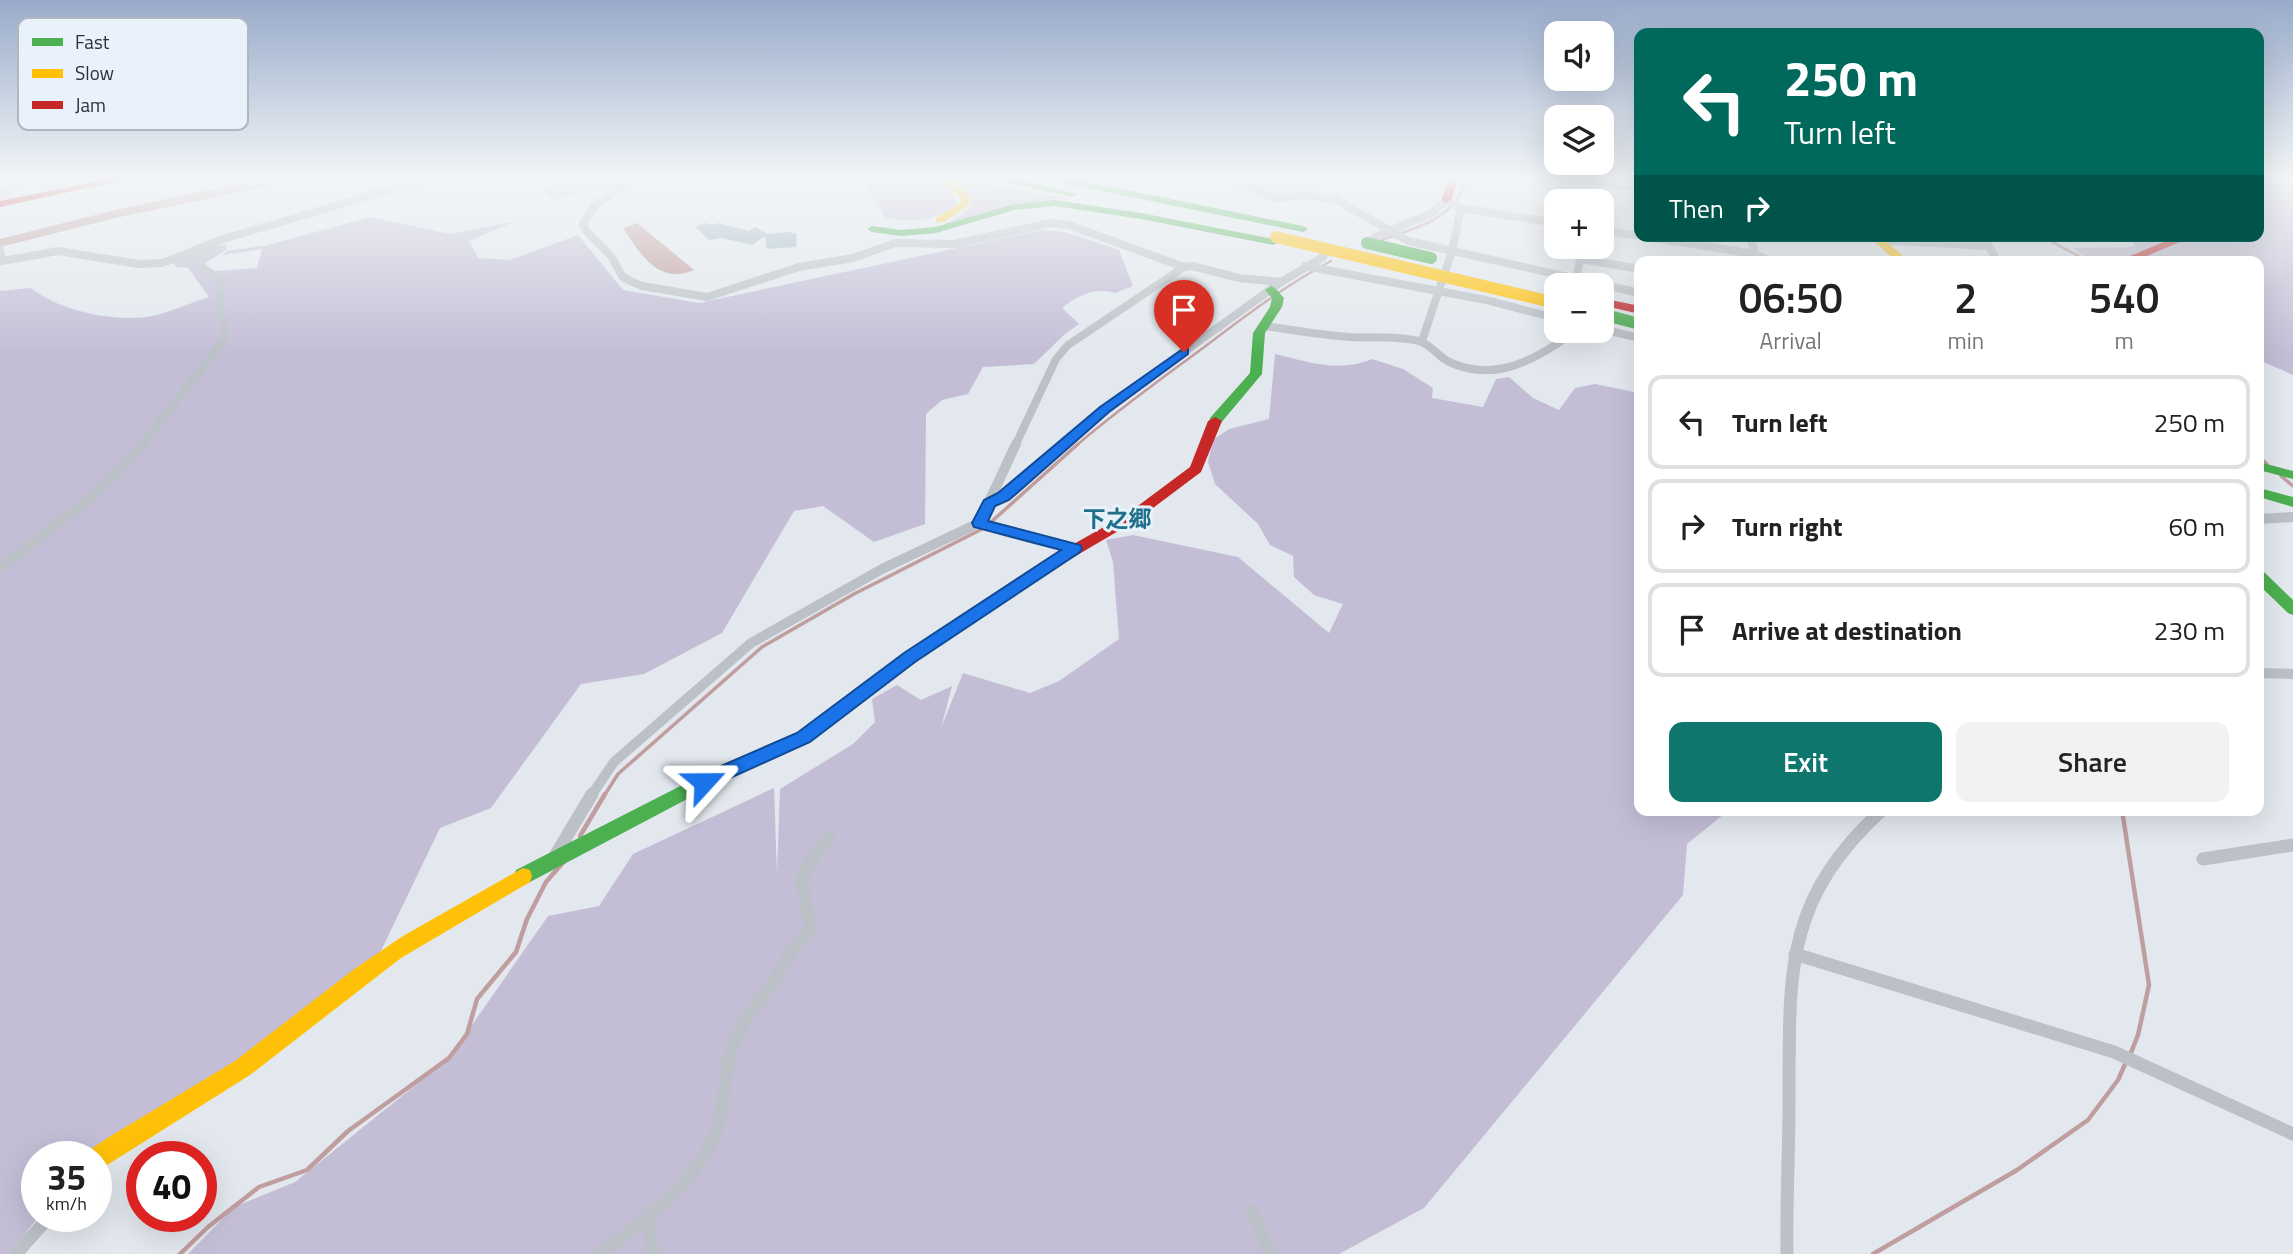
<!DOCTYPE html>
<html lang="en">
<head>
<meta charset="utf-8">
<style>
  body { margin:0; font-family:"Titillium Web","Noto Sans JP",sans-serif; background:#f2f2f2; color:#222; height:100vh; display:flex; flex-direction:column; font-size:26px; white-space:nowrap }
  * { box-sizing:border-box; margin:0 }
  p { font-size:23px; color:#767676 }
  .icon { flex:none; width:38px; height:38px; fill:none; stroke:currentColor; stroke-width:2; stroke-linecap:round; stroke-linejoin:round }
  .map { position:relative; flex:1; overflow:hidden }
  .side { position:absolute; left:1634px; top:256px; width:630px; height:560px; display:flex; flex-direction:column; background:#fff; border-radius:14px; box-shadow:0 7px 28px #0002 }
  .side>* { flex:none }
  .hud { position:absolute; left:1634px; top:28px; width:630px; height:214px; border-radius:14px; box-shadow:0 7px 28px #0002; background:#00695c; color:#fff; overflow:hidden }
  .controls { position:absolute; left:1544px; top:21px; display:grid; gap:14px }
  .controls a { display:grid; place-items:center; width:70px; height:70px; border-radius:14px; background:#fff; box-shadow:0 7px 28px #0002; font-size:35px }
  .speed { position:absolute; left:21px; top:1141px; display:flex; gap:14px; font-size:35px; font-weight:700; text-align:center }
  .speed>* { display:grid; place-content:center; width:91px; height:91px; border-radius:50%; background:#fff; box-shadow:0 7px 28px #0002; line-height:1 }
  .speed small { font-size:18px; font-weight:400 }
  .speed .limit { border:10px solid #d22; background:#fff; color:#111 }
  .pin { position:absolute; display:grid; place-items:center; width:60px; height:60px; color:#fff; margin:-72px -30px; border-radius:50% 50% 50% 0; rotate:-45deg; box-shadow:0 0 7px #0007 }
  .pin .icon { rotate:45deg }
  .me { position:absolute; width:77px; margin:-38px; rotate:66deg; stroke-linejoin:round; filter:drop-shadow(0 0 5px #0008) }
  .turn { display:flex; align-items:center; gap:24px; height:147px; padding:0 35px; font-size:32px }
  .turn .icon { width:91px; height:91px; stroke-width:2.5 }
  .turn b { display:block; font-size:49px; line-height:60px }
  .then { display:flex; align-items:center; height:66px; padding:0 35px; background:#0003; gap:14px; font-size:26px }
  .eta { display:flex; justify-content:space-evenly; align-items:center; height:119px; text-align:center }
  .eta b { font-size:42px; font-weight:600; line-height:49px }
  .button { display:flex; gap:14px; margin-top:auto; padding:14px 35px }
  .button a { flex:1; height:80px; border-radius:14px; background:#0f766e; color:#fff; font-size:28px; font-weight:600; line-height:80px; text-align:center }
  .button a+a { background:#f2f2f2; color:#222 }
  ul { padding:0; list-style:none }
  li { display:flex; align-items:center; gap:21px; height:94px; margin:0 14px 10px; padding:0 21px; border:4px solid #e0e0e0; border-radius:14px }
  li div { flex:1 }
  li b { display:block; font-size:26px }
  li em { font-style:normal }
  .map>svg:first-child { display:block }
  .green { fill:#c3bed6 }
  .water { fill:#c09d9e }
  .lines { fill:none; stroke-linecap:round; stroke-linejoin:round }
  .stream-far2 { stroke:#c09d9e; stroke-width:2.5 }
  .stream-far1 { stroke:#c09d9e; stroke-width:3.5 }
  .stream { stroke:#c09d9e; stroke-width:4.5 }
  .river { fill:#c09d9e; fill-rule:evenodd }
  .building { fill:#a3b9c2 }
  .street-far2 { stroke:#bbc1c7; stroke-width:8 }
  .street-far1 { stroke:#bbc1c7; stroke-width:10 }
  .street { stroke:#bbc1c7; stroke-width:13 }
  .fast { fill:#4caf50; fill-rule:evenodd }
  .slow { fill:#ffc107; fill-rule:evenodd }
  .jam { fill:#c62828; fill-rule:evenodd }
  .fast-bridge { stroke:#4caf50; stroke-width:12 }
  .slow-bridge { stroke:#ffc107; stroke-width:12 }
  .route { fill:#1a73e8; stroke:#114b97; stroke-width:2 }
  .labels { text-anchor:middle; stroke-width:6; stroke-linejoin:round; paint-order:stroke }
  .quarter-label { font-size:23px; font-weight:bold; fill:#1e708a; stroke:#e9f1fa }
  .key { fill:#e9f1fa; stroke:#afb8c0; stroke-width:2 }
  .key-label { font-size:19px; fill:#283338 }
</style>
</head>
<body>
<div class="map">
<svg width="2293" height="1254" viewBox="0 0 2293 1254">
  <rect width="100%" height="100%" fill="#e2e8ee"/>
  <g class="green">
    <path d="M564,178H629C614,194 596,189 576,193C568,195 561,198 554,200L542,191Z"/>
    <path d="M860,178C887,178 954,168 956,206C928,222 918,223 886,218Z"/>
    <path d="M946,178H962L1066,198L1011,204L948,223L970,208L972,197L964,185Z"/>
    <path d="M1244,178H1317L1319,182C1314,198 1288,197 1274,194C1263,192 1254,184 1244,178Z"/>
    <path d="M2259,178H2293V375L2259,360V261H2090L2073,248L2134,247L2132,236H2259Z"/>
    <path d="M370,217L450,234L516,221L469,241L478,258L510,260L578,235L623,290L699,303L1042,230L1065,232L1119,250L1133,286L1115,293C1096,287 1077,295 1062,308L1079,324L1065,334L1034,364L983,367L968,394L942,400L926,414L925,524L874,542L823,506L794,511L722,633L644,674L581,684L491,808L440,828L378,957L244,1064L94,1157H37V1216H39L9,1254H0V291L31,288C60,311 110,321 146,317C167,314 189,303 209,297L188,268L176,267L173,262L226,244V250L201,266L206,272L257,268L262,249L222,255L227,251L264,246Z"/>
    <path d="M1275,354C1308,362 1340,373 1372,359L1403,369L1433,388L1432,398L1483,407L1496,379L1509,377L1533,398L1559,410L1575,388L1595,384L1639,393L1640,810H1729L1687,844L1683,895L1424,1208L1339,1254H188L234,1207L295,1182L449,1058L548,916L599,906L633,854L774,788L777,874L780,789L853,744L875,722L872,699L897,685L921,700L952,686L941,728L963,673L1030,693L1059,681L1119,639L1113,562L1106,540L1133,535L1238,557L1329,633L1343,604L1314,595L1294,577L1293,556L1270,545L1258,524L1215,484L1208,462L1213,440L1229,429L1269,419Z"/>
  </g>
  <path class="water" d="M637,223L694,270C657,285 641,254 623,228Z"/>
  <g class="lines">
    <g class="stream-far2">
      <path d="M1552,178L1640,190"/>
      <path d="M2041,236L2088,261"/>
      <path d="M1382,240C1420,226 1453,220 1468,178"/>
      <path d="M1076,446C1115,412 1157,382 1199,351C1241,319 1284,286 1331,261"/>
    </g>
    <g class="stream-far1">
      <path d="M2259,457L2267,464"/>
      <path d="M2281,476L2293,486"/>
      <path d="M990,523L1078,444"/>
      <path d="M604,796L618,774L762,647L854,594L984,528"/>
    </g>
    <g class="stream">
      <path d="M2122,810L2149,985L2138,1035L2130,1055"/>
      <path d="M580,836L605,794"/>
      <path d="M180,1254L208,1227L259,1187L307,1170L348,1131L449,1058L467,1034L477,999L516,952L527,919L546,882L567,858"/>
      <path d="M1873,1254L2017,1170L2088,1120L2118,1080L2126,1062"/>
    </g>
    <path class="river" d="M267,178H294L287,182L120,217L0,247V239L119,209Z"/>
  </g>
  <path class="building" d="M705,223L714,225L718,223L749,231L755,227L768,234L788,232L797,234L796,247L767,249L765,236L752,245L722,238L709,240L695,227Z"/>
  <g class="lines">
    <g class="street-far2">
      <path d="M635,178L594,206L583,224L586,231L611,256L622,276L630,281L642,286L707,297L799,267L853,258L895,243L954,244L1051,223L1069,225L1184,267L1192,266L1239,278L1281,282"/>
      <path d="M1231,178L1274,198L1311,196L1335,199L1408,241L1640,293"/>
      <path d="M0,196L27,178"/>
      <path d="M1601,230L1640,236"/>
      <path d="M1641,236L1755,254L1770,261"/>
      <path d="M1750,236L1755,254"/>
      <path d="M1373,238L1432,213L1446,200L1461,208L1556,223"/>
      <path d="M1878,240L1989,246L1997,261"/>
      <path d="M0,249L2,261L58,251L139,264L162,263L223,239L429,178"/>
      <path d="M1581,259L1640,269"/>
      <path d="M1305,266L1486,300L1556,318"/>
      <path d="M1576,278L1583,247"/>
      <path d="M1265,326C1293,330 1321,335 1350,337C1372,338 1397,336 1419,341C1429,343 1439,357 1449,362C1497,384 1537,358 1576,331"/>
      <path d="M1601,329L1640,338"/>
      <path d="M1422,341L1452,251L1461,208"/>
      <path d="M141,446L223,341L225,331L219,304L223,283L201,266V259L214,245"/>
      <path d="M1015,446L1056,359L1068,345L1184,267"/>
      <path d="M1062,446L1105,409L1281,282L1323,257"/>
    </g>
    <g class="street-far1">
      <path d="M989,504L1004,496L1064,444"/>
      <path d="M2259,519L2293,517"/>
      <path d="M979,523L1075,548"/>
      <path d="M0,568C50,530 103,494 143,444"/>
      <path d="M2259,673L2293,674"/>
      <path d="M591,796L614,762L751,643L882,569L979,523L1016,444"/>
    </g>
    <g class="street">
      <path d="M555,856L592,794"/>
      <path d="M2203,859L2293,845"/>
      <path d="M1795,954L2114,1052L2293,1134"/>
      <path d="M1252,1211L1270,1254"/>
      <path d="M647,1218L653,1254"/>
      <path d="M16,1254L50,1216"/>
      <path d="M599,1254C643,1221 690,1188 714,1138C725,1115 723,1084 729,1059C737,1026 752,1013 770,986C783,967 792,946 810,930L802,880L807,866L829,837"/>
      <path d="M1787,1254C1786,1204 1789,1154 1789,1104C1790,977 1781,903 1882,810"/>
    </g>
    <g class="fast">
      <path d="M989,178H1010L1077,194L1072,197Z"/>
      <path d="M1053,178H1069L1303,226L1308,229L1303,232L1058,182Z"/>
      <path d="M1055,200L1141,213L1273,239L1279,242L1273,245L1141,219L1055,206L1014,210L936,233L901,236L872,232L867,229L872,226L901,230L935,227L1013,204Z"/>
      <path d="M1271,286L1275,288L1284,298L1282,307L1265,333L1262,374L1220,424H1210V418L1250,373L1253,333L1270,307L1272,298L1265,290Z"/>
      <path d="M2259,462L2293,471V479L2259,470Z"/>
      <path d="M2259,488L2293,497V507L2259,497Z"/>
      <path d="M1052,558L1059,563L1057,567L915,662L809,743L710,787L530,882L523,884L516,882L514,876L516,870L698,777L797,733L903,654Z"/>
      <path d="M2259,571L2264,572L2293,600V615L2288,613L2259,585Z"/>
    </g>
    <g class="slow">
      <path d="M929,178L953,181L969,194L970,204L944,222H936V218L960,203V197L945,185Z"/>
      <path d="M1868,236H1880L1909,261H1896Z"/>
      <path d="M523,868L530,870L532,876L530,882L401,958L250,1075L104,1167L96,1170V1157H86L88,1151L109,1137L235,1061L353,970L403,936Z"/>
    </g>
    <g class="jam">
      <path d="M112,178H133L0,207V201Z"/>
      <path d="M1449,178H1459L1451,200L1446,203L1441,200Z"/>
      <path d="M2178,236H2194L2135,261H2118Z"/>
      <path d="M1601,298L1640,306V314L1601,305Z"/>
      <path d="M1215,417L1222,421L1201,472L1137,520L1057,567H1047L1045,563L1047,559L1127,514L1190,467L1208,421Z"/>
    </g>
    <g class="fast-bridge">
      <path d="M1367,243L1431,258"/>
      <path d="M1601,314L1640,324"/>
    </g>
    <path class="slow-bridge" d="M1276,237L1556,303"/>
  </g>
  <linearGradient id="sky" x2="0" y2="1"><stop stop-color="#98abca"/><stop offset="0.5" stop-color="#f2f5f7"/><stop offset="1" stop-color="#f2f5f7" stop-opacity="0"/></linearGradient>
  <rect width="2293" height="354" fill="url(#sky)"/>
  <path class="route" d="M1184,348L1188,349V354L1109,412L1009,500L995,506L988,521L1080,545L1082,548L1080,552L915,662L810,742L710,787H698L695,782L698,776L797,733L904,653L1061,550L974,527L972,523L984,500L998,493L1100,407Z"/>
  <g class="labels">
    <g class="quarter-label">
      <text x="1117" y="527">下之郷</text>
    </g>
  </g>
  <rect x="18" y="18" width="230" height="112" rx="10" class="key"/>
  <rect x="32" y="38" width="31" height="8" fill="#4caf50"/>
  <rect x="32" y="69" width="31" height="9" fill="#ffc107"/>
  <rect x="32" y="101" width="31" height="8" fill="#c62828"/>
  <g class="key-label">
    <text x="75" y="49">Fast</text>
    <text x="75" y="80">Slow</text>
    <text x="75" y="112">Jam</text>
  </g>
</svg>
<div class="controls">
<a><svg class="icon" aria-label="sound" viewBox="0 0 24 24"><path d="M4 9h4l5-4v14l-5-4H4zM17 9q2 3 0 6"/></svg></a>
<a><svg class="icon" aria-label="layers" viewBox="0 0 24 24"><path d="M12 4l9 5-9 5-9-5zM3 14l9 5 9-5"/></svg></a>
<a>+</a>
<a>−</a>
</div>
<div class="speed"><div>35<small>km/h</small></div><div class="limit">40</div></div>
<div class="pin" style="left:1184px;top:352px;background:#d93025"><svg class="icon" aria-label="arrive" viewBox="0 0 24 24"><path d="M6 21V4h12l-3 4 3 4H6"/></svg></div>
<svg class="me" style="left:704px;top:782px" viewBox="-20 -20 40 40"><path d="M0-17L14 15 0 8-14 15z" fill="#1a73e8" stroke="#fff" stroke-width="4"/></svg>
<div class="hud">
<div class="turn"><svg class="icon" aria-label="left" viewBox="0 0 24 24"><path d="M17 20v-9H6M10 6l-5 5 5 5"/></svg><div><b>250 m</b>Turn left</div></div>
<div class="then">Then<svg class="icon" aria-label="right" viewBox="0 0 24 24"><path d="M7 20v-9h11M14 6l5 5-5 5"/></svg></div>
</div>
<section class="side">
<div class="eta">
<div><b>06:50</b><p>Arrival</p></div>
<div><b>2</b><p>min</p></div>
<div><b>540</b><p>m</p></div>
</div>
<ul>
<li><svg class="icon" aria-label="left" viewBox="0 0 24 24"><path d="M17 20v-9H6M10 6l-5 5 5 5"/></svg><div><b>Turn left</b></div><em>250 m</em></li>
<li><svg class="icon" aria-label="right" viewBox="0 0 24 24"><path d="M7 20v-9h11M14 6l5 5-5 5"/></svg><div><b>Turn right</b></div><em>60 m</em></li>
<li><svg class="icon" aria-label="arrive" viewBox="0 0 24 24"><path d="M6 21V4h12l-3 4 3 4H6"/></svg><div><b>Arrive at destination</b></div><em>230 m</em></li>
</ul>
<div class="button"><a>Exit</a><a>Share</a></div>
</section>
</div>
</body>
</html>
